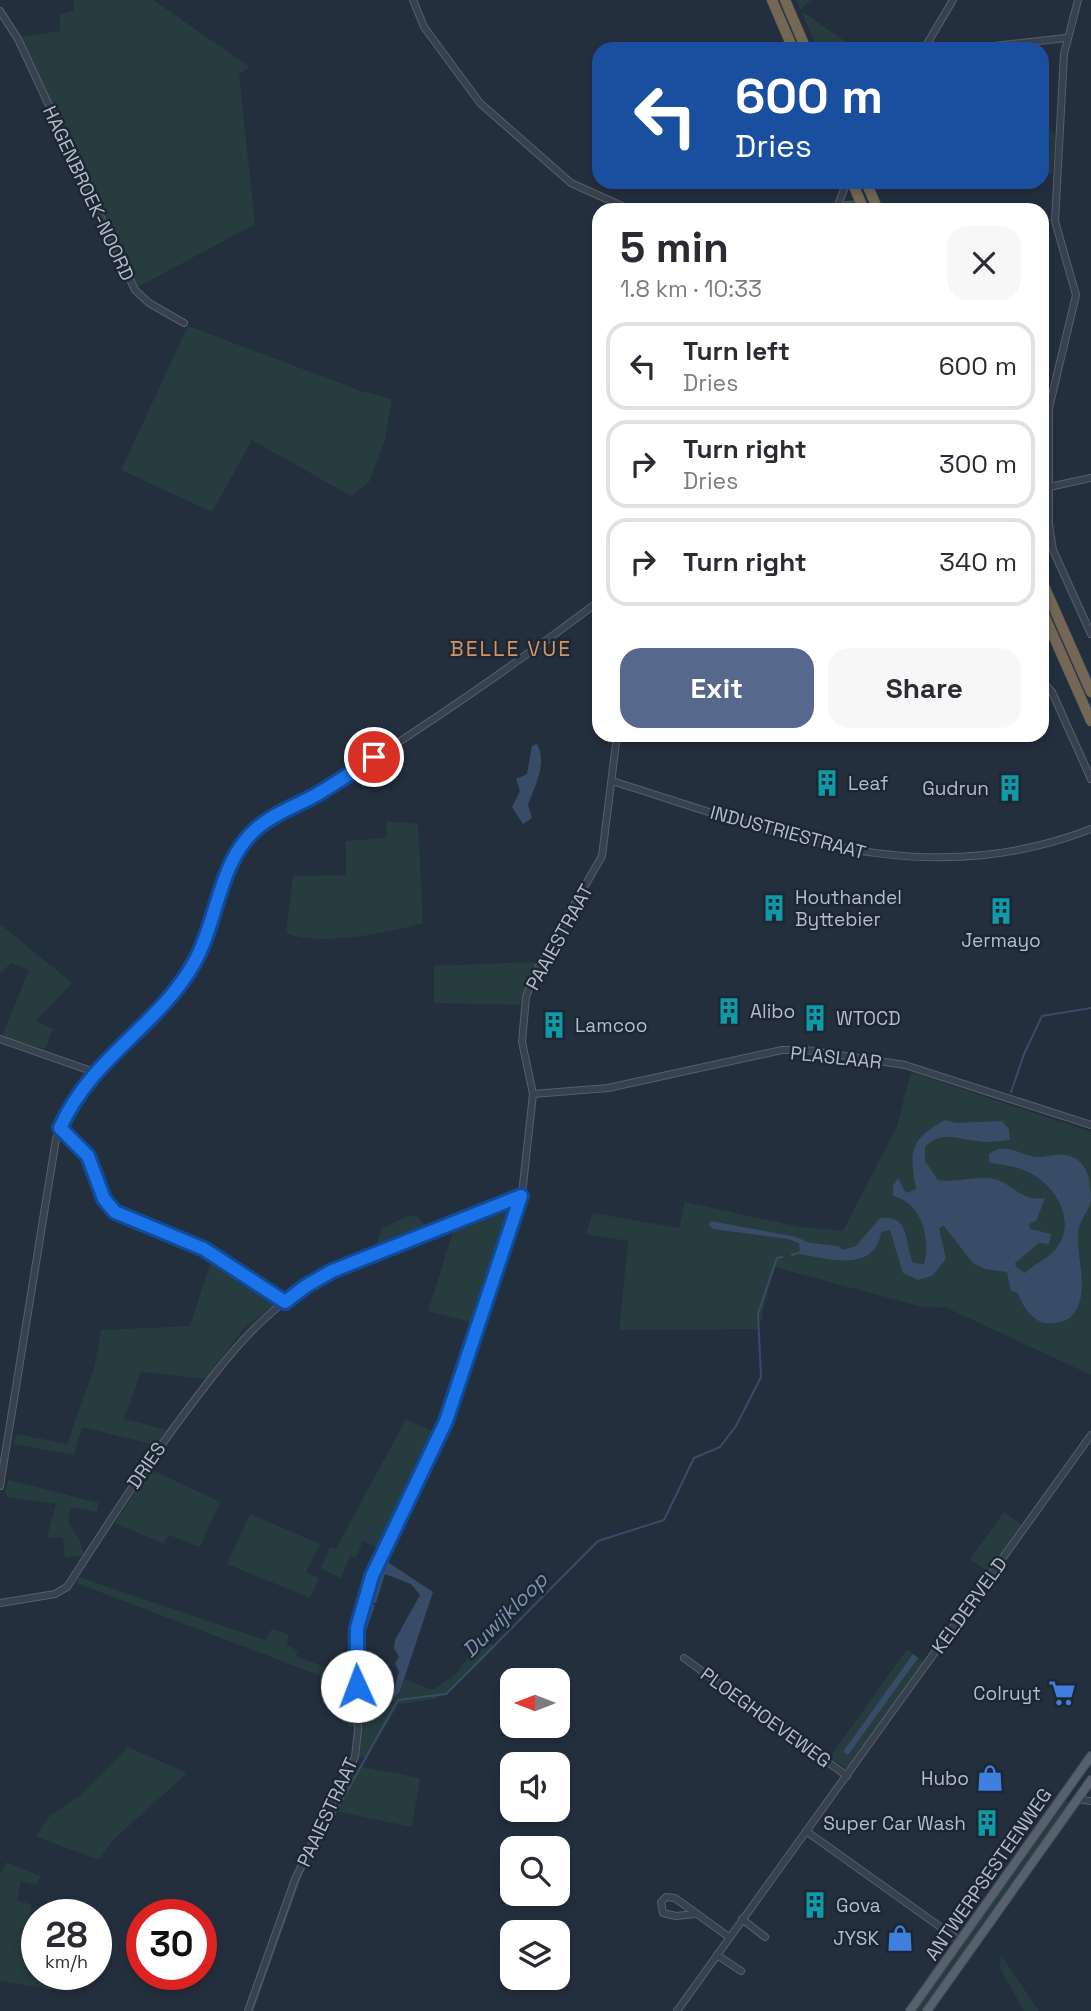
<!DOCTYPE html>
<html lang="en">
<head>
<meta charset="utf-8">
<style>
  body { margin:0; font-family:"Space Grotesk",sans-serif; background:#f7f7f7; color:#2b2b33; height:100vh; display:flex; flex-direction:column; font-size:26px; white-space:nowrap }
  * { box-sizing:border-box; margin:0 }
  p { font-size:23px; color:#7c7c81 }
  .icon { flex:none; width:38px; height:38px; fill:none; stroke:currentColor; stroke-width:2; stroke-linecap:round; stroke-linejoin:round }
  .map { position:relative; flex:1; overflow:hidden }
  .panel { position:absolute; left:592px; top:203px; width:457px; height:539px; display:flex; flex-direction:column; background:#fff; border-radius:21px; box-shadow:0 4px 10px #0003 }
  .panel>* { flex:none }
  .guide { position:absolute; left:592px; top:42px; width:457px; height:147px; border-radius:21px; box-shadow:0 4px 10px #0003; background:#1a4fa0; color:#fff; overflow:hidden }
  .needle { width:46px; rotate:270deg }
  .fabs { position:absolute; left:500px; top:1668px; display:grid; gap:14px }
  .fabs a { display:grid; place-items:center; width:70px; height:70px; border-radius:14px; background:#fff; box-shadow:0 4px 10px #0003; font-size:35px }
  .speed { position:absolute; left:21px; top:1899px; display:flex; gap:14px; font-size:35px; font-weight:700; text-align:center }
  .speed>* { display:grid; place-content:center; width:91px; height:91px; border-radius:50%; background:#fff; box-shadow:0 4px 10px #0003; line-height:1 }
  .speed small { font-size:18px; font-weight:400 }
  .speed .limit { border:10px solid #d22; background:#fff; color:#111 }
  .pin { position:absolute; display:grid; place-items:center; width:60px; height:60px; color:#fff; margin:-30px; border:4px solid #fff; border-radius:50%; box-shadow:0 2px 7px #0007 }
  .me { position:absolute; width:77px; margin:-38px; rotate:358deg; stroke-linejoin:round; filter:drop-shadow(0 0 5px #0008) }
  .turn { display:flex; align-items:center; gap:24px; height:147px; padding:0 28px; font-size:32px }
  .turn .icon { width:91px; height:91px; stroke-width:2.5 }
  .turn b { display:block; font-size:49px; line-height:60px }
  .round { display:grid; place-items:center; flex:none; width:74px; height:74px; border-radius:21px; background:#f7f7f7 }
  .summary { display:flex; align-items:center; justify-content:space-between; height:119px; padding:0 28px }
  h1 { font-size:42px; font-weight:700; line-height:52px }
  .cta { display:flex; gap:14px; margin-top:auto; padding:14px 28px }
  .cta a { flex:1; height:80px; border-radius:21px; background:#56698c; color:#fff; font-size:28px; font-weight:700; line-height:80px; text-align:center }
  .cta a+a { background:#f7f7f7; color:#2b2b33 }
  ul { padding:0; list-style:none }
  li { display:flex; align-items:center; gap:21px; height:88px; margin:0 14px 10px; padding:0 14px; border:4px solid #e1e1e2; border-radius:21px }
  li div { flex:1 }
  li b { display:block; font-size:26px }
  li em { font-style:normal }
  .map>svg:first-child { display:block }
  .green { fill:#263c3f }
  .water { fill:#394c67 }
  .lines { fill:none; stroke-linecap:round; stroke-linejoin:round }
  .stream { stroke:#394c67; stroke-width:2 }
  .minor-casing { stroke:#565f6c; stroke-width:8 }
  .major-casing { stroke:#414a57; stroke-width:10 }
  .highway-casing { stroke:#434c59; stroke-width:11 }
  .minor { stroke:#38414e; stroke-width:6 }
  .major { stroke:#56606e; stroke-width:8 }
  .highway { stroke:#746855; stroke-width:10 }
  .route-casing { stroke:#114b97; stroke-width:18 }
  .route { stroke:#1a73e8; stroke-width:12 }
  .labels { text-anchor:middle; stroke-width:5; stroke-linejoin:round; paint-order:stroke }
  .street-label { font-size:19px; fill:#b4bcc9; stroke:#1d2633 }
  .poi-label { font-size:19px; fill:#b4bcc9; stroke:#1d2633; text-anchor:start }
  .neighbourhood-label { font-size:21px; letter-spacing:2px; fill:#d59563; stroke:#1d2633 }
  .water-label { font-size:21px; font-style:italic; fill:#7c92b1; stroke:#1d2633 }
</style>
</head>
<body>
<div class="map">
<svg width="1091" height="2011" viewBox="0 0 1091 2011">
  <rect width="100%" height="100%" fill="#242f3e"/>
  <g class="green">
    <path d="M73,0H153L250,67L239,74L255,224L138,287L21,37L60,31V14L74,11Z"/>
    <path d="M796,0H811L800,10L852,46L851,49H818Z"/>
    <path d="M1041,118L1055,135L1052,174L1041,173Z"/>
    <path d="M188,326L361,391L392,399L385,440L369,482L351,496L252,440L212,512L121,470Z"/>
    <path d="M387,821L418,824L423,923C387,933 320,947 286,933L293,876L346,875V841L386,838Z"/>
    <path d="M0,924L72,983L36,1021L53,1029L45,1049L2,1037L29,970L11,963L0,973Z"/>
    <path d="M536,962L519,1005L434,1003V966Z"/>
    <path d="M911,1072L1091,1132V1375L947,1308L919,1306L774,1267L759,1329L619,1330L628,1241L586,1234L593,1213L679,1228L685,1202L800,1227L843,1231L897,1126Z"/>
    <path d="M516,1202L477,1324L428,1311L455,1226Z"/>
    <path d="M409,1215L418,1217L428,1230L375,1251L381,1229Z"/>
    <path d="M212,1258L278,1302L246,1326L205,1379L141,1372L124,1419L167,1430L155,1445L82,1427L74,1455L14,1444L16,1434L67,1444L95,1365L101,1330L190,1326Z"/>
    <path d="M406,1419L437,1434L380,1549L363,1541L356,1558L350,1556L341,1578L321,1568L330,1547L336,1549Z"/>
    <path d="M150,1469L220,1502L200,1547L169,1535L164,1544L115,1523Z"/>
    <path d="M8,1480L99,1503L97,1512L71,1507L68,1522L79,1539L84,1555L65,1558L63,1538L47,1537L56,1504L8,1497L5,1493Z"/>
    <path d="M1004,1512L1022,1525L988,1572L970,1559Z"/>
    <path d="M250,1514L320,1544L306,1572L319,1578L310,1598L227,1564Z"/>
    <path d="M79,1577L265,1640L272,1629L289,1634L287,1645L298,1651L296,1656L348,1676L347,1633L352,1635L353,1727L348,1726L350,1687L76,1583Z"/>
    <path d="M361,1627L362,1690L390,1697L400,1691L404,1679L433,1690L456,1674L482,1638L496,1647L458,1684L435,1699L399,1704L366,1758L359,1757L357,1641Z"/>
    <path d="M907,1649L924,1662L847,1769L830,1757Z"/>
    <path d="M128,1747L187,1773L112,1841L99,1860L35,1836L50,1816L82,1794Z"/>
    <path d="M358,1766L420,1778L412,1827L335,1811Z"/>
    <path d="M1065,1801L1069,1803L921,2011H915Z"/>
    <path d="M7,1862L40,1876L37,1885L21,1881L17,1900L32,1905L27,1927L37,1930V1974H64L59,1991L0,1981V1874Z"/>
    <path d="M1001,1955L1039,2011H1024L1000,1968Z"/>
  </g>
  <g class="water">
    <path d="M537,744C548,764 534,787 528,805L532,818L523,824L512,807L520,791L516,779L527,774L532,746Z"/>
    <path d="M945,1120L956,1123L1002,1121L1009,1129L1010,1140C999,1141 988,1143 977,1141C955,1139 943,1130 925,1147V1161L938,1180C958,1183 978,1175 994,1179C1013,1183 1020,1202 1045,1198L1036,1221L1029,1224L1030,1229L1051,1234L1049,1244L1039,1243L1015,1263L1016,1267L1025,1273C1034,1264 1046,1260 1055,1250C1080,1220 1053,1180 1021,1169C1011,1165 999,1165 989,1162V1154C1006,1140 1021,1157 1039,1157C1047,1157 1057,1153 1065,1155C1087,1158 1091,1180 1091,1200C1089,1212 1078,1221 1078,1234C1077,1264 1091,1294 1071,1317C1064,1322 1054,1324 1045,1323C1031,1320 1022,1305 1018,1293L1011,1291L1007,1272L985,1269L973,1263L944,1226L939,1228L946,1259L932,1276L918,1280L903,1273L890,1230L881,1232C875,1273 829,1259 800,1254L799,1243L788,1239L713,1229L709,1225L711,1221L796,1237L810,1243L838,1246L843,1250L856,1246L880,1218C911,1215 904,1242 913,1263L924,1264C931,1240 922,1202 893,1196V1186L898,1178L906,1193L916,1189C909,1151 910,1139 945,1120Z"/>
    <path d="M386,1561L433,1592L400,1691L395,1697L362,1691C356,1661 360,1632 369,1603L375,1605L365,1634L366,1685L393,1691L399,1672L395,1663L399,1657L394,1648L395,1640L420,1595L411,1584L385,1574L376,1603L370,1601L381,1566Z"/>
    <path d="M913,1654L918,1658L848,1755L843,1752Z"/>
  </g>
  <g class="lines">
    <g class="stream">
      <path d="M1011,1092L1024,1054L1042,1016L1091,1008"/>
      <path d="M792,1255L801,1252"/>
      <path d="M252,2011L301,1874L398,1700L446,1694L598,1541L664,1520L694,1458L720,1447L736,1426L761,1377L758,1314L777,1258L782,1257"/>
    </g>
    <defs>
      <g id="minor">
        <path d="M413,0L424,27L480,103L571,183L631,210"/>
        <path d="M1078,0L1064,54L1055,221L1076,295L1049,408V524L1053,550L1091,634"/>
        <path d="M0,11L18,39L135,290L149,303L184,323"/>
        <path d="M924,49L953,0"/>
        <path d="M967,49L1066,38"/>
        <path d="M838,206L861,204"/>
        <path d="M836,210L847,182"/>
        <path d="M1049,487L1091,478"/>
        <path d="M1041,680L1052,692L1091,779"/>
        <path d="M612,781C776,832 920,895 1091,829"/>
        <path d="M0,1039L94,1072"/>
        <path d="M533,1094L608,1088L782,1050H806L905,1065L1091,1125"/>
        <path d="M60,1128L88,1156L104,1199L115,1212L204,1249L285,1302"/>
        <path d="M0,1486L56,1139C84,1068 136,1039 181,982C214,940 213,880 246,839C270,810 322,792 354,771C437,718 520,661 598,602"/>
        <path d="M0,1603L55,1594L67,1587C106,1527 144,1467 187,1410C230,1353 267,1304 333,1271L521,1196"/>
        <path d="M684,1658L847,1776"/>
        <path d="M1077,1799L1091,1801"/>
        <path d="M806,1831L960,1941"/>
        <path d="M695,1914L676,1916L663,1913L661,1902L666,1897L675,1898L729,1937"/>
        <path d="M742,1919L765,1937"/>
        <path d="M717,1955L741,1971"/>
        <path d="M248,2011L295,1879L355,1757L358,1730L355,1640L372,1576L446,1421L516,1218L523,1185L533,1094L522,1042L526,997L536,971L602,856L617,735"/>
        <path d="M677,2011L1091,1435"/>
      </g>
      <g id="major">
        <path d="M910,2011L1091,1756"/>
        <path d="M927,2011L1091,1780"/>
      </g>
      <g id="highway">
        <path d="M772,0L793,49"/>
        <path d="M785,0L806,49"/>
        <path d="M852,182L864,210"/>
        <path d="M866,182L878,210"/>
        <path d="M1041,579L1091,692"/>
        <path d="M1041,608L1091,721"/>
      </g>
    </defs>
    <use href="#minor" class="minor-casing"/>
    <use href="#major" class="major-casing"/>
    <use href="#highway" class="highway-casing"/>
    <use href="#minor" class="minor"/>
    <use href="#major" class="major"/>
    <use href="#highway" class="highway"/>
  </g>
  <g class="lines">
    <defs>
      <path id="route" d="M357,1686V1628L372,1576L446,1421L521,1196L332,1271L306,1286L285,1302L204,1249L115,1212L104,1199L88,1156L60,1128C92,1056 158,1027 194,963C218,921 218,863 256,829C273,814 296,806 316,795C336,783 355,771 374,757"/>
    </defs>
    <use href="#route" class="route-casing"/>
    <use href="#route" class="route"/>
  </g>
  <defs>
    <symbol id="building-bare" viewBox="-9 -9 18 18"><path d="M-4-6H4V6H1V3H-1V6H-4ZM-2.5-4.3h1.7v1.8h-1.7ZM.8-4.3h1.7v1.8H.8ZM-2.5-1h1.7V.8h-1.7ZM.8-1h1.7V.8H.8Z" fill="#0f9aa8" stroke="#1d2633" stroke-width="2.5" paint-order="stroke"/></symbol>
    <symbol id="supermarket-bare" viewBox="-9 -9 18 18"><path d="M-6-5.5h2.5l.6 2H6L4.5 2H-2.5L-4.4-4H-6ZM-1.5 3.2a1.3 1.3 0 1 0 .1 0ZM3 3.2a1.3 1.3 0 1 0 .1 0Z" fill="#3f7fe0" stroke="#1d2633" stroke-width="2.5" paint-order="stroke"/></symbol>
    <symbol id="shop-bare" viewBox="-9 -9 18 18"><path d="M-5-2.5h2.3a2.7 3.5 0 0 1 5.4 0H5L5.5 6h-11ZM-1.5-2.5h3a1.5 2.3 0 0 0-3 0Z" fill="#3f7fe0" stroke="#1d2633" stroke-width="2.5" paint-order="stroke"/></symbol>
  </defs>
  <g fill-rule="evenodd">
    <use href="#building-bare" x="808" y="764" width="38" height="38"/>
    <use href="#building-bare" x="991" y="769" width="38" height="38"/>
    <use href="#building-bare" x="755" y="889" width="38" height="38"/>
    <use href="#building-bare" x="982" y="892" width="38" height="38"/>
    <use href="#building-bare" x="710" y="992" width="38" height="38"/>
    <use href="#building-bare" x="796" y="999" width="38" height="38"/>
    <use href="#building-bare" x="535" y="1006" width="38" height="38"/>
    <use href="#supermarket-bare" x="1043" y="1674" width="38" height="38"/>
    <use href="#shop-bare" x="971" y="1759" width="38" height="38"/>
    <use href="#building-bare" x="968" y="1804" width="38" height="38"/>
    <use href="#building-bare" x="796" y="1886" width="38" height="38"/>
    <use href="#shop-bare" x="881" y="1919" width="38" height="38"/>
  </g>
  <g class="labels">
    <g class="street-label">
      <text transform="translate(89 193) rotate(65)" y="7">HAGENBROEK-NOORD</text>
      <text transform="translate(788 832) rotate(15)" y="7">INDUSTRIESTRAAT</text>
      <text transform="translate(559 937) rotate(-61)" y="7">PAAIESTRAAT</text>
      <text transform="translate(836 1057) rotate(6)" y="7">PLASLAAR</text>
      <text transform="translate(146 1465) rotate(-55)" y="7">DRIES</text>
      <text transform="translate(969 1605) rotate(-54)" y="7">KELDERVELD</text>
      <text transform="translate(766 1717) rotate(36)" y="7">PLOEGHOEVEWEG</text>
      <text transform="translate(327 1812) rotate(-65)" y="7">PAAIESTRAAT</text>
      <text transform="translate(988 1874) rotate(-55)" y="7">ANTWERPSESTEENWEG</text>
    </g>
    <g class="poi-label">
      <text x="848" y="790">Leaf</text>
      <text x="989" y="795" text-anchor="end">Gudrun</text>
      <text x="795" y="904">Houthandel<tspan x="795" dy="22">Byttebier</tspan></text>
      <text x="1001" y="947" text-anchor="middle">Jermayo</text>
      <text x="750" y="1018">Alibo</text>
      <text x="836" y="1025">WTOCD</text>
      <text x="575" y="1032">Lamcoo</text>
      <text x="1041" y="1700" text-anchor="end">Colruyt</text>
      <text x="969" y="1785" text-anchor="end">Hubo</text>
      <text x="966" y="1830" text-anchor="end">Super Car Wash</text>
      <text x="836" y="1912">Gova</text>
      <text x="879" y="1945" text-anchor="end">JYSK</text>
    </g>
    <g class="neighbourhood-label">
      <text x="511" y="656">BELLE VUE</text>
    </g>
    <g class="water-label">
      <text transform="translate(505 1615) rotate(-45)" y="7">Duwijkloop</text>
    </g>
  </g>
</svg>
<div class="fabs">
<a><svg class="needle" viewBox="-14 -14 28 28"><path d="M0-13l5 13h-10z" fill="#e53935"/><path d="M0 13l5-13h-10z" fill="#7c7c81"/></svg></a>
<a><svg class="icon" aria-label="sound" viewBox="0 0 24 24"><path d="M4 9h4l5-4v14l-5-4H4zM17 9q2 3 0 6"/></svg></a>
<a><svg class="icon" aria-label="search" viewBox="0 0 24 24"><circle cx="10" cy="10" r="6"/><path d="M15 15l6 6"/></svg></a>
<a><svg class="icon" aria-label="layers" viewBox="0 0 24 24"><path d="M12 4l9 5-9 5-9-5zM3 14l9 5 9-5"/></svg></a>
</div>
<div class="speed"><div>28<small>km/h</small></div><div class="limit">30</div></div>
<div class="pin" style="left:374px;top:757px;background:#d93025"><svg class="icon" aria-label="arrive" viewBox="0 0 24 24"><path d="M6 21V4h12l-3 4 3 4H6"/></svg></div>
<svg class="me" style="left:357px;top:1686px" viewBox="-20 -20 40 40"><circle r="19" fill="#fff"/><path d="M0-13L10 11 0 6-10 11z" fill="#1a73e8"/></svg>
<div class="guide">
<div class="turn"><svg class="icon" aria-label="left" viewBox="0 0 24 24"><path d="M17 20v-9H6M10 6l-5 5 5 5"/></svg><div><b>600 m</b>Dries</div></div>
</div>
<section class="panel">
<div class="summary"><div><h1>5 min</h1><p>1.8 km · 10:33</p></div><a class="round"><svg class="icon" aria-label="close" viewBox="0 0 24 24"><path d="M6 6l12 12M18 6L6 18"/></svg></a></div>
<ul>
<li><svg class="icon" aria-label="left" viewBox="0 0 24 24"><path d="M17 20v-9H6M10 6l-5 5 5 5"/></svg><div><b>Turn left</b><p>Dries</p></div><em>600 m</em></li>
<li><svg class="icon" aria-label="right" viewBox="0 0 24 24"><path d="M7 20v-9h11M14 6l5 5-5 5"/></svg><div><b>Turn right</b><p>Dries</p></div><em>300 m</em></li>
<li><svg class="icon" aria-label="right" viewBox="0 0 24 24"><path d="M7 20v-9h11M14 6l5 5-5 5"/></svg><div><b>Turn right</b></div><em>340 m</em></li>
</ul>
<div class="cta"><a>Exit</a><a>Share</a></div>
</section>
</div>
</body>
</html>
